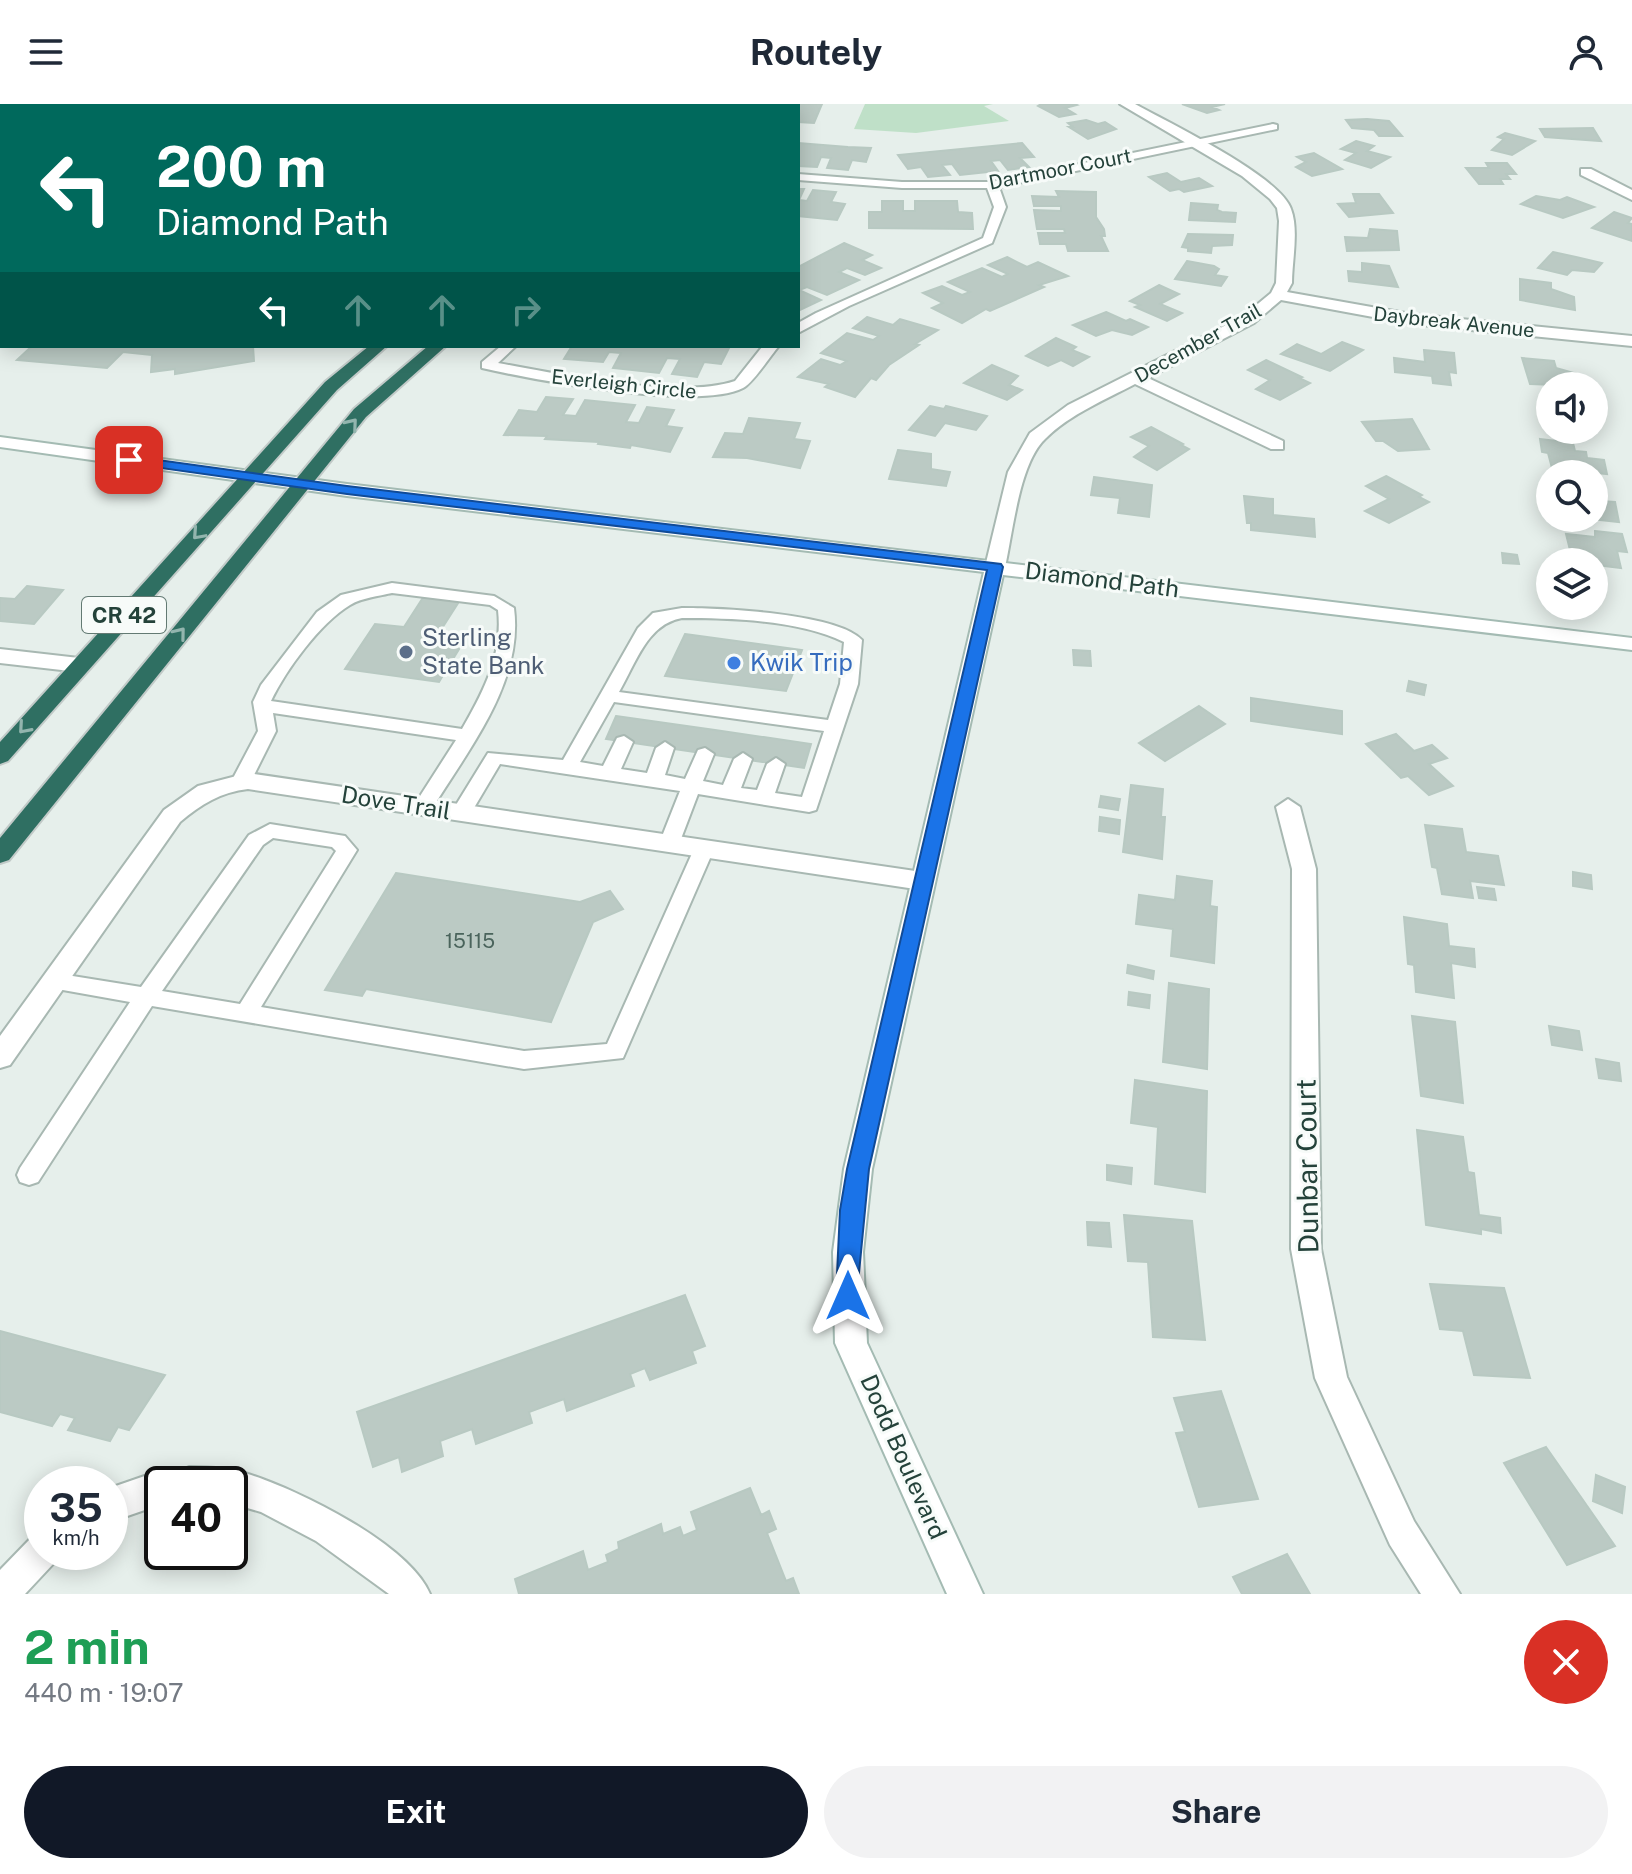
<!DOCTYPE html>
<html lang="en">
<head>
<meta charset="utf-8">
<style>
  body { margin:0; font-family:"Public Sans",sans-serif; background:#f2f2f3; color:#1f2937; height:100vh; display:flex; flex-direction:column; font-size:30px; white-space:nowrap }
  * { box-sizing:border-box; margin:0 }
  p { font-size:26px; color:#747a83 }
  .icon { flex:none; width:44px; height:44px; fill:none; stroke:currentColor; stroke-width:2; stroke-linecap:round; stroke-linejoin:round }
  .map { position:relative; height:1490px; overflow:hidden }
  .details { display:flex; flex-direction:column; background:#fff; flex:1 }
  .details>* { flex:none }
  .hud { position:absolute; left:0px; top:0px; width:800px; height:244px; box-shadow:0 4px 20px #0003; background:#00695c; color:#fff; overflow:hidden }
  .tools { position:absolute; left:1536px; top:268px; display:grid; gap:16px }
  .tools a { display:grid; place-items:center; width:72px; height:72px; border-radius:50%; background:#fff; box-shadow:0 4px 20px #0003; font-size:40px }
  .speed { position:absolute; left:24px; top:1362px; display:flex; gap:16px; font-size:40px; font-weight:700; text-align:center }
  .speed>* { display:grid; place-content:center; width:104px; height:104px; border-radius:50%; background:#fff; box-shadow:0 4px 20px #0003; line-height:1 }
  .speed small { font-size:20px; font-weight:400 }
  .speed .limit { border:4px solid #111; border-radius:12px; background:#fff; color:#111 }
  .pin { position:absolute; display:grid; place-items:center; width:68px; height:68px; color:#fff; margin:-34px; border-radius:16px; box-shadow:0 4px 12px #0006 }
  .me { position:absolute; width:88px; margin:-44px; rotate:0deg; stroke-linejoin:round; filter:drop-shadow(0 0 6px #0008) }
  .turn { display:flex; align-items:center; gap:28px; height:168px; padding:0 24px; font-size:36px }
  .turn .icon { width:104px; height:104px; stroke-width:2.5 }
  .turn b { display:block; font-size:56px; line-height:68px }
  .lanes { display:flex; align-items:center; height:76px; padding:0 24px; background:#0003; justify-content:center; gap:40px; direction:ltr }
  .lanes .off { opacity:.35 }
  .round { display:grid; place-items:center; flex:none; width:84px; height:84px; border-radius:42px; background:#f2f2f3 }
  .overview { display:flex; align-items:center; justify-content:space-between; height:136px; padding:0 24px }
  h1 { font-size:48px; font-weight:700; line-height:60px; color:#1e9e55 }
  .button { display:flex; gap:16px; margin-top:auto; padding:16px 24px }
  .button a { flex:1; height:92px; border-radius:48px; background:#111827; color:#fff; font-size:32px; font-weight:700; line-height:92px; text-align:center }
  .button a+a { background:#f2f2f3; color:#1f2937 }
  header { display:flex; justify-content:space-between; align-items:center; height:104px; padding:0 24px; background:#fff; font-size:36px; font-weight:700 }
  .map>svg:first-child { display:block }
  .green { fill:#bfe0c8 }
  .building { fill:#bbcac4; stroke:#b8c9c2; stroke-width:2 }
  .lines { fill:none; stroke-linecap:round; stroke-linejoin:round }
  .lane-casing { stroke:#a8b8b2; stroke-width:4 }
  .street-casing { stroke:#a8b8b2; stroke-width:4 }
  .secondary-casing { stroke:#a4bbb3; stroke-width:4 }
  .highway-casing { stroke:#c2cac8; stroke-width:4 }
  .lane { fill:#fff; fill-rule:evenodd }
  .street { fill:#fff; fill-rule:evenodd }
  .secondary { fill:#fff; fill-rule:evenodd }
  .highway { fill:#2f6f62; fill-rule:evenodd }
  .oneway { stroke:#93b5ae }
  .route { fill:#1a73e8; stroke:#114b97; stroke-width:2 }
  .service-dot { fill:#5c6f8a; stroke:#f7fbf9; stroke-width:3 }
  .shop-dot { fill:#3f7fe0; stroke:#f7fbf9; stroke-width:3 }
  .labels { text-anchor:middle; stroke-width:6; stroke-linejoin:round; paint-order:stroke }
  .far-street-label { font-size:20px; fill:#24423a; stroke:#f7fbf9 }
  .number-label { font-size:20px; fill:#4a645c }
  .shield { fill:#f7fbf9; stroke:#637a73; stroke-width:2 }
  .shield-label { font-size:22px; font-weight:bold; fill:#24423a }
  .street-label { font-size:24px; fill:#24423a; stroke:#f7fbf9 }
  .service-label { font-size:24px; fill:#4e5e75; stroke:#f7fbf9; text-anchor:start }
  .shop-label { font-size:24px; fill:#366cbe; stroke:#f7fbf9; text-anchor:start }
  .near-street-label { font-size:28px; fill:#24423a; stroke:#f7fbf9 }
</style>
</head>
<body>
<header><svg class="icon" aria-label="menu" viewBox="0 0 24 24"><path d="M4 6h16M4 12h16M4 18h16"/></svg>Routely<svg class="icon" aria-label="person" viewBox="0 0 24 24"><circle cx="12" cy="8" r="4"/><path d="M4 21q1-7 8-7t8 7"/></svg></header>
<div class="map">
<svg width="1632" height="1490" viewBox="0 0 1632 1490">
  <rect width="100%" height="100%" fill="#e6efeb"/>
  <path class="green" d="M865,0H993L984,2L1009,17L916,29L854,25Z"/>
  <g class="building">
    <path d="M777,0H822L814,19L798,18V2Z"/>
    <path d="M1041,0H1075L1077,1L1065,4L1075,10L1059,13L1038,2Z"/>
    <path d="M1182,0H1225L1212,3L1219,6L1207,9Z"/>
    <path d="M1367,15L1389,17L1402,32H1379L1374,26L1352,24L1346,16Z"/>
    <path d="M1086,16L1098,20L1105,18L1116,25L1088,35L1069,23H1073L1068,19Z"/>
    <path d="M1593,24L1601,37L1545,33L1540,25Z"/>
    <path d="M1505,29L1535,37L1512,51L1492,46L1504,35L1498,33Z"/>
    <path d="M1356,37L1374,42L1367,47L1390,53L1371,64L1345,56L1356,49L1341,45Z"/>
    <path d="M798,39L848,43L871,44L866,58L852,56L848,66L827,64L831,54L821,53L817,63L798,62Z"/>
    <path d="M1022,39L1034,53L1020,54L1029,63L1008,66L1000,56L991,57L998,67L960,71L952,60L942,61L950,71L928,73L921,63L908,65L898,51Z"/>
    <path d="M1314,49L1342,65L1312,72L1296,63L1306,58L1297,53Z"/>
    <path d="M1486,59H1507L1516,70H1506L1510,75H1500L1503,80H1479L1466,64H1489Z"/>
    <path d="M1167,69L1181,78L1199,74L1212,82L1184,88L1179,85L1170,87L1149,73Z"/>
    <path d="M798,85H804L799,96L807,97L813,86L836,88L831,98L845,100L837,116L798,112Z"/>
    <path d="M1056,87L1096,88V113L1104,125L1105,132H1101L1108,147H1068L1066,140H1040L1038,129H1065L1064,125H1037L1034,106L1061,107V102H1034L1032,92L1059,93Z"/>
    <path d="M1353,90H1379L1393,109L1349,113L1338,100L1356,99Z"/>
    <path d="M1536,92L1560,96L1567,93L1594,103L1563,114L1521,100Z"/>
    <path d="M882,97H903V107H915V97H957L958,108L972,109L973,125L869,124V108H882Z"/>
    <path d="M1191,99L1218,101L1217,106L1222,108L1236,109L1235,118L1189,116Z"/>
    <path d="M1614,108L1632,114L1628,119L1632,120V137L1592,124Z"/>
    <path d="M1370,125L1397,127L1399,146L1347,147L1345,133L1368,134Z"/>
    <path d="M1188,130L1233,131L1232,141L1212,142L1211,149L1188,147V144L1182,143Z"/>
    <path d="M844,139L872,151L862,156L881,164L865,171L847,164L839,168L859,176L827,191L807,183L799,186L821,196L798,207V163Z"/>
    <path d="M1553,148L1576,153L1602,159L1594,168L1572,166L1567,171L1538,164Z"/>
    <path d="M1007,153L1027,163L1038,158L1068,172L1039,181L1044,183L990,207L986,205L962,219L932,204L943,199L923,189L942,182L962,191L970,188L948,178L982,164L1002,173L1008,170L988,161Z"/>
    <path d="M1187,157L1214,162L1219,165L1215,171L1227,173L1221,182L1175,175Z"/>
    <path d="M1362,159L1389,162L1398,183L1349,177L1348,167L1362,168Z"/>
    <path d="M1520,175L1551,179V185L1574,193L1575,206L1520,196Z"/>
    <path d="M1159,181L1179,190L1160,200L1182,209L1167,217L1135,203L1140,201L1130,197Z"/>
    <path d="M1106,208L1126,217L1130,215L1148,223L1132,231L1112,226L1096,232L1073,221Z"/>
    <path d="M867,213L893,221L900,215L938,226L915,240L919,241L889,261L876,276L871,274L855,293L825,283L829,280L798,273L821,255L840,261L847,257L821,249L847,229L873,236L879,232L853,224Z"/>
    <path d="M1056,234L1076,243L1072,246L1089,253L1073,262L1061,256L1048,262L1026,252Z"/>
    <path d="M1342,238L1363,246L1330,267L1281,250L1297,240L1321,250Z"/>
    <path d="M32,242H253L254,257L175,270V265L151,268L152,251L123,248L107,264L17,256Z"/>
    <path d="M572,242H730L721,260L704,258L697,273L672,270L680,255L667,254L659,269L613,264L621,249L609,248L603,258L564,255Z"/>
    <path d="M1424,246L1454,249L1456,269L1449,268L1451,281L1433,279L1432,272L1395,268L1394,254L1425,258Z"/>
    <path d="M1522,254L1554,257L1556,264L1581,271L1583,282L1530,280Z"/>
    <path d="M1266,256L1302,273L1299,274L1310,279L1280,296L1256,285L1270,276L1248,266Z"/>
    <path d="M992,261L1018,272L1009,281L1022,286L1007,296L964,279Z"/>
    <path d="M546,293L573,295L563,311L576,312L585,296L635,301L626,318L639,319L647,303L674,306L666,322L682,324L670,348L631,341L630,344L598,340L599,338L545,335L547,332L504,331L519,306L537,308Z"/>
    <path d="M930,302L944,305L946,302L987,312L976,326L945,319L935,332L909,326Z"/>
    <path d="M749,314L800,319L794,335L810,337L800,364L747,354L713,353L725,329L743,330Z"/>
    <path d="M1412,315L1429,345L1398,347L1383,337H1376L1362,318Z"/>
    <path d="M1151,323L1183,340L1181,341L1189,345L1157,366L1134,353L1149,342L1131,333Z"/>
    <path d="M1540,335L1573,339L1575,347L1586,348L1587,354L1604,356L1607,370L1552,364L1548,349L1542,348Z"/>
    <path d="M898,346L931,350V365L950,368L946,382L889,375Z"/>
    <path d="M1386,372L1422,391L1419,393L1429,398L1389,419L1365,407L1389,395L1366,382Z"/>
    <path d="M1094,373L1152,381L1149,413L1118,409L1120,394L1091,391Z"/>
    <path d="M1594,389L1598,390L1600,397L1615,398L1619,418L1592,415Z"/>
    <path d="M1244,392L1273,395V411L1314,415L1315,433L1251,426V419H1247Z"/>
    <path d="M1595,427L1622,430L1627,448L1617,447L1621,464L1573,458L1566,430L1595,433Z"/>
    <path d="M1502,449L1517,451L1519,460L1503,459Z"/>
    <path d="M27,482L63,486L34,520L0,517V494L15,495Z"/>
    <path d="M424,492L460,496L439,529L467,532L439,578L345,565L375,520L404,523Z"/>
    <path d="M685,530L802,546L786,587L665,572Z"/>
    <path d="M1073,546L1090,547L1091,562L1074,561Z"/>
    <path d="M1409,577L1426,581L1424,591L1407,587Z"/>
    <path d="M1251,594L1342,607V630L1251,617Z"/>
    <path d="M1199,602L1225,620L1165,657L1139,639Z"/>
    <path d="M616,612L715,626L811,640L804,664L606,635Z"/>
    <path d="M1396,630L1414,647L1432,641L1447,654L1429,660L1453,682L1429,691L1408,672L1401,674L1366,640Z"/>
    <path d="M1131,681L1163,685L1161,713H1165L1162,755L1123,748Z"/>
    <path d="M1101,692L1120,695L1118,706L1099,703Z"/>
    <path d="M1100,713L1120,716L1119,730L1099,727Z"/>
    <path d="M1425,721L1462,725L1466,748L1498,752L1504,781L1470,777L1473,794L1442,790L1437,764L1432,763Z"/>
    <path d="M1573,768L1591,771L1592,785L1573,782Z"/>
    <path d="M396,769L580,798L610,787L623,805L593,818L551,918L366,885L362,892L325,886Z"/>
    <path d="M1177,772L1212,777L1210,802L1217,803L1214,859L1171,852L1173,825L1136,820L1139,791L1175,796Z"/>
    <path d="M1477,783L1494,785L1496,796L1479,794Z"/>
    <path d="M1404,813L1447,820L1449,842L1474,845L1475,863L1451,859L1454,894L1416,888L1414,861L1408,860Z"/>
    <path d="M1128,861L1154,867L1153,875L1127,869Z"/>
    <path d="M1169,879L1209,885L1207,965L1163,958Z"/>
    <path d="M1129,888L1150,891L1149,904L1128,901Z"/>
    <path d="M1412,912L1455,918L1463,999L1421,992Z"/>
    <path d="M1549,922L1579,927L1582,946L1552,941Z"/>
    <path d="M1596,955L1619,959L1621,977L1599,974Z"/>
    <path d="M1135,976L1207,987L1205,1088L1155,1080L1158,1023L1131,1019Z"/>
    <path d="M1417,1026L1463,1033L1468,1068L1474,1069L1479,1111L1500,1114L1501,1129L1481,1125V1130L1426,1121Z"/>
    <path d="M1107,1061L1132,1064L1131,1080L1107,1076Z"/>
    <path d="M1124,1111L1192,1117L1205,1236L1153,1233L1148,1158L1128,1157Z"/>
    <path d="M1087,1118L1109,1119L1111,1143L1088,1141Z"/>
    <path d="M1430,1180L1504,1184L1530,1274L1474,1271L1463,1227L1440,1225Z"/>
    <path d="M685,1191L705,1242L692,1247L696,1259L650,1276L645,1264L630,1270L634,1282L567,1307L564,1295L529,1308L532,1319L476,1340L472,1325L440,1337L443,1352L402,1368L399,1353L373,1363L357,1308Z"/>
    <path d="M0,1227L165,1271L129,1326L118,1323L110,1337L68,1326L75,1314L60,1310L52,1322L0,1308Z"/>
    <path d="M1221,1287L1258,1395L1199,1403L1176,1329L1185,1328L1174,1294Z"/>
    <path d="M1546,1343L1615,1442L1567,1461L1504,1359Z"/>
    <path d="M1596,1371L1625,1383L1622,1409L1593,1397Z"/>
    <path d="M750,1384L761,1411L769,1407L776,1425L767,1429L786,1477L793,1474L799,1490H519L515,1475L583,1447L588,1466L608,1458L606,1451L619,1445L618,1438L661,1420L663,1430L680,1423L683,1432L697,1426L691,1408Z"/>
    <path d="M1287,1450L1310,1490H1242L1233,1473Z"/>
  </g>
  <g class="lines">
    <defs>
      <g id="lane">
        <path d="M425,0H435L436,2H426Z"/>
        <path d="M1273,20L1277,21V25L999,83L1006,103L992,139L849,202L798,229V219L816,209L983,134L994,103L987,84H902L798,76V70L902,78H992Z"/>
        <path d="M2,165V174L0,175V166Z"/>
        <path d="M501,242H516L498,259C559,270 678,296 735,277L762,243L779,242C770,252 754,278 743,284C699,307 534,276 482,264V258Z"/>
        <path d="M392,479L494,492L514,504C524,579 467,647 430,708L423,710L413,703L456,636L273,609L276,627L248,683L241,684L234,683L231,678L258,627L253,598L261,581L317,508L341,491ZM392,489L490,501L498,506C503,550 484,587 462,625L271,597C286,566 320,519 350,501C361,494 379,492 392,489Z"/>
        <path d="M682,504C720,504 837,509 862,536L858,580L816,706L809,708L698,690L679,740L669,747L659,740L680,687L500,660L468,714H454L451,709L488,649L563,656L638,524L653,509ZM682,514C731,514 800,516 844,538L840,580L828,616L619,588C636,559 647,520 682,514ZM614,598L824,627L802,693L775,689L785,660L776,654L767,660L757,686L741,684L752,655L743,649L734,655L723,681L703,677L714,650L705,644L698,646L685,675L665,671L674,644L665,638L656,644L647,669L621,665L633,638L624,632L617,634L603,662L580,658Z"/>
        <path d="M270,720L345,732L357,746L261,903L524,947L607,940L694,745L704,738L714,745L623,954L524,965L152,902L38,1078L29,1081L20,1078L17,1071L20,1064L130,898L46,883L43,877L46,871L54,869L141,883L249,731ZM273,734L332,743L336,747L240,900L162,887L263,741Z"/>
      </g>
      <g id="street">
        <rect x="305" y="0" width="12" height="2"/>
        <path d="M1120,0H1135C1169,19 1280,72 1291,105C1299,126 1292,157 1292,179L1287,188L1411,210L1632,232V242L1411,220L1281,196L1254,219L1148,274L1283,337V345H1271L1135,280C1105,296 1070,310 1045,335C1019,360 1013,428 1005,463L995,469L988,467L985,463L1008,368L1030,329L1068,301L1242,213L1271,189L1276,179L1279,117L1277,104L1270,95L1242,72Z"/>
        <path d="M1581,65H1591L1632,86V96L1581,71Z"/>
        <rect x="0" y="67" width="2" height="8"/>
        <path d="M0,545L79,554L90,561L79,568L0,559Z"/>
        <path d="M248,669L922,768L931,771L934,777L931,783L922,786L248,685C221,688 201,700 180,718L10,961L0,964V932L164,706L198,682Z"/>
        <path d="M1288,695L1300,703L1316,765L1321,1145L1347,1273L1414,1417L1460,1490H1421L1390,1441L1315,1274L1291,1145L1292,765L1276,703Z"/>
        <path d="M189,1363C208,1363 231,1364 248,1370C299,1386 409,1440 430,1490H389L316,1437L261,1408L230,1399V1380H162V1400L110,1418V1384L162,1366L175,1373L177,1368Z"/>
        <path d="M42,1430V1448H59L54,1459L25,1490H0V1466L30,1435Z"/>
      </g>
      <path id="secondary" d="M0,333L347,380L1632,534V546L1003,471L872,1065L863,1148L867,1239L983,1490H947L835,1239L833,1148L844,1065L984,468L347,392L0,343Z"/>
      <g id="highway">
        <path d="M369,242H387L337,286L8,657L0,660V638L325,278Z"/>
        <path d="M428,242H446L366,313L9,756L0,759V734L354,305Z"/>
      </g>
    </defs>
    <use href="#lane" class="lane-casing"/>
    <use href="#street" class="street-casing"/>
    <use href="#secondary" class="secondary-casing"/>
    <use href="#highway" class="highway-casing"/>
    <use href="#lane" class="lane"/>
    <use href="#street" class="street"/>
    <use href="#secondary" class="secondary"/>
    <use href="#highway" class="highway"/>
  </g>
  <defs><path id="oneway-chevron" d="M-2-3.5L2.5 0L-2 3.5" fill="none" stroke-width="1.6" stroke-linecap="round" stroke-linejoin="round" transform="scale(2)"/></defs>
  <g class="oneway">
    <use href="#oneway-chevron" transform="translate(352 320) rotate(-50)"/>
    <use href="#oneway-chevron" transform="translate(198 430) rotate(132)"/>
    <use href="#oneway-chevron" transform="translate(180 529) rotate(-51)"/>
    <use href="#oneway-chevron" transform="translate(24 624) rotate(131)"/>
  </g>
  <path class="route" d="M129,352L347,382L1001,460L1003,463L869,1065L856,1200L848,1203L840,1200L836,1192L840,1106L847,1065L987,466L347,390L125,359V353Z"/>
  <circle class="service-dot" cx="406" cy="548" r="8"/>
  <circle class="shop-dot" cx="734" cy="559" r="8"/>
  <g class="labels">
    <g class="far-street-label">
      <text transform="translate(1060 65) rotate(-11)" y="7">Dartmoor Court</text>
      <text transform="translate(1454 218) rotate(6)" y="7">Daybreak Avenue</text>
      <text transform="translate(1198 239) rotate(-29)" y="7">December Trail</text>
      <text transform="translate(624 280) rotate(6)" y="7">Everleigh Circle</text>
    </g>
    <g class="number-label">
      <text x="470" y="844">15115</text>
    </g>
    <rect class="shield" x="82" y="493" width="84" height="36" rx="6"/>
    <g class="shield-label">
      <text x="124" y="519">CR 42</text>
    </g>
    <g class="street-label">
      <text transform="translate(1102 476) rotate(7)" y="8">Diamond Path</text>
      <text transform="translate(396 699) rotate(9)" y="8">Dove Trail</text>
      <text transform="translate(903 1353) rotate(66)" y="8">Dodd Boulevard</text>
    </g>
    <g class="service-label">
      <text x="422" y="542">Sterling<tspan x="422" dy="28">State Bank</tspan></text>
    </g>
    <g class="shop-label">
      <text x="750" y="567">Kwik Trip</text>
    </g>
    <g class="near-street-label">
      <text transform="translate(1307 1062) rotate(-91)" y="10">Dunbar Court</text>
    </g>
  </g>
</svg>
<div class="tools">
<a><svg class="icon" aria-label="sound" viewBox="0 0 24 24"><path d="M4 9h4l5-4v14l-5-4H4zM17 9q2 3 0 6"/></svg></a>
<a><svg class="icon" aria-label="search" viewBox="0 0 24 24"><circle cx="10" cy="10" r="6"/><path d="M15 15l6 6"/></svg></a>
<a><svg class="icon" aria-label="layers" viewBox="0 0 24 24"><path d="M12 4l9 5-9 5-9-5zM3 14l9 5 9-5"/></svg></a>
</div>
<div class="speed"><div>35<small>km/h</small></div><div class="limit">40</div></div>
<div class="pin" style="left:129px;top:356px;background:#d93025"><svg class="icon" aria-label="arrive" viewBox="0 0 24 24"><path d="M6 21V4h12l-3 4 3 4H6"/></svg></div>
<svg class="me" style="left:848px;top:1192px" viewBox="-20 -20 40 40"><path d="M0-17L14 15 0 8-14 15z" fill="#1a73e8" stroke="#fff" stroke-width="4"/></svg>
<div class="hud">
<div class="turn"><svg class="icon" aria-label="left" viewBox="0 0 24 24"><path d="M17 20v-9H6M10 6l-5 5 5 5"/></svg><div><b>200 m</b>Diamond Path</div></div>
<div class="lanes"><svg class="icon" aria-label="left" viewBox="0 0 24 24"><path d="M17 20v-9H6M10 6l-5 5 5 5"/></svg><svg class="icon off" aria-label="ahead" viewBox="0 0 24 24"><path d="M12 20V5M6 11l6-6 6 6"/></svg><svg class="icon off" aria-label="ahead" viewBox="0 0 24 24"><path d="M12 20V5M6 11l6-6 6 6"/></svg><svg class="icon off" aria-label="right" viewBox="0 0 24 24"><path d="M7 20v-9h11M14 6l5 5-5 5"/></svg></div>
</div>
</div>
<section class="details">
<div class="overview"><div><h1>2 min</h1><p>440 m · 19:07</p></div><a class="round" style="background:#d93025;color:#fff"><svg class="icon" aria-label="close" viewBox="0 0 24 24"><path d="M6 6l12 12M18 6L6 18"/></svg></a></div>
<div class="button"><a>Exit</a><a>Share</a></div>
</section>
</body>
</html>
